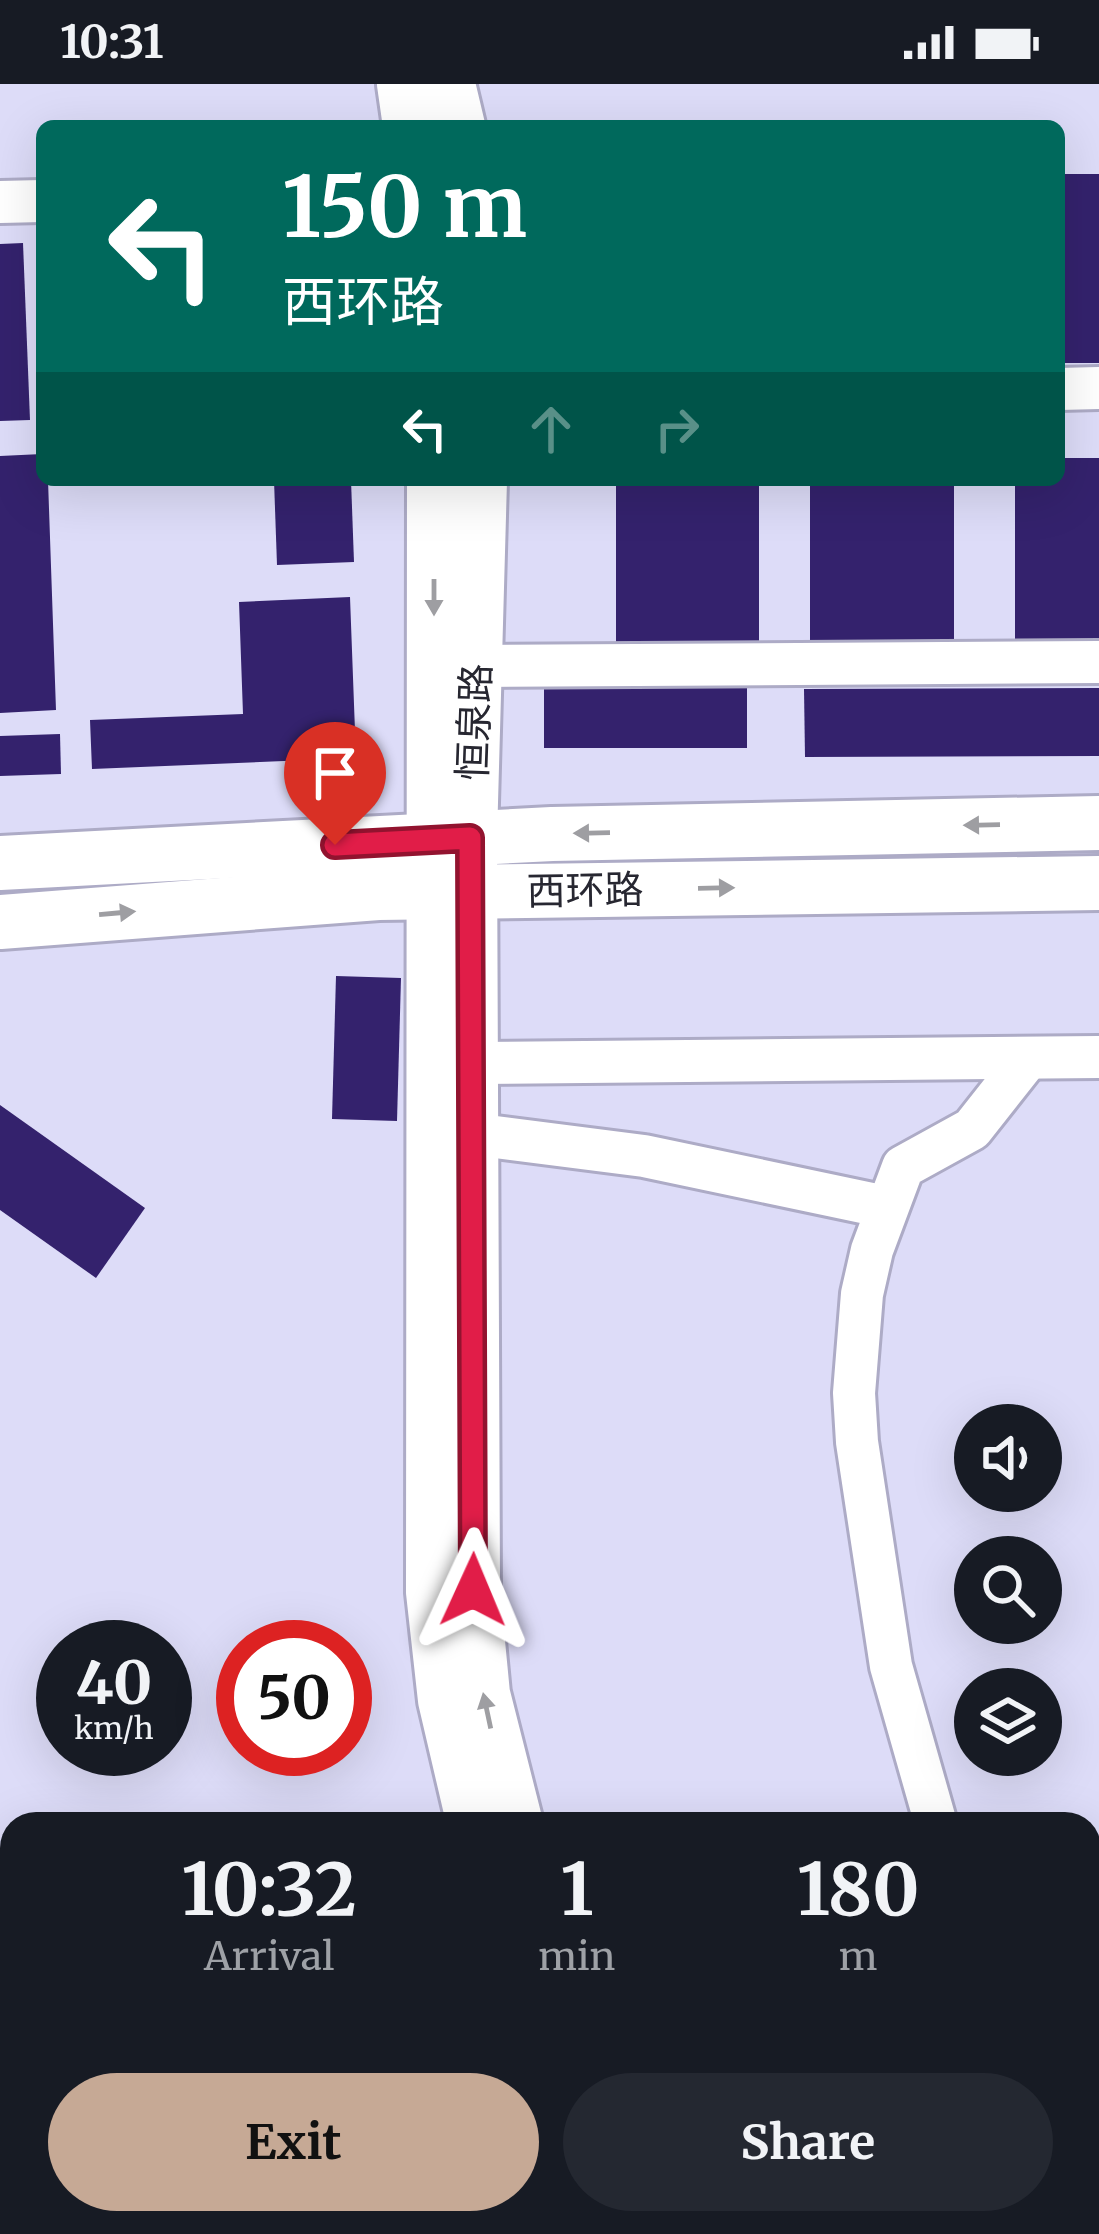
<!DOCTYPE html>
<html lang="en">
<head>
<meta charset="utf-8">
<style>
  body { margin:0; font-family:Merriweather,"Noto Sans SC",serif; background:#242831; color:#f1f3f6; height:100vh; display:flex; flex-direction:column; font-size:45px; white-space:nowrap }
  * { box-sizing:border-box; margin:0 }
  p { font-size:39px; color:#9ea1a6 }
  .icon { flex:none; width:66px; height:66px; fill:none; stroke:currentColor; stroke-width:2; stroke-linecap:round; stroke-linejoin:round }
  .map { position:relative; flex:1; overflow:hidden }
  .panel { position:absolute; left:0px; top:1728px; width:1101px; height:423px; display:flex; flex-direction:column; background:#171b24; border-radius:36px 36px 0 0; box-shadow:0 12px 48px #0002 }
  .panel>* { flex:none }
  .top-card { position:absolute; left:36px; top:36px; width:1029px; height:366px; border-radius:18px; box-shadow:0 12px 48px #0002; background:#00695c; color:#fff; overflow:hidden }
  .tools { position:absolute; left:954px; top:1320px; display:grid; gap:24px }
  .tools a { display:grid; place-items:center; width:108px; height:108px; border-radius:50%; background:#171b24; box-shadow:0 12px 48px #0002; font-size:60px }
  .speed { position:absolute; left:36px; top:1536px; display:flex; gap:24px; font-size:60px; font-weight:700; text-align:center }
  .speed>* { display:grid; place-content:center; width:156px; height:156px; border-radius:50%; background:#171b24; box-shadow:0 12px 48px #0002; line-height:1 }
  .speed small { font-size:30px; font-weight:400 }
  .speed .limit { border:18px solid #d22; background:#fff; color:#111 }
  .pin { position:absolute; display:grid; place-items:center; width:102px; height:102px; color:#fff; margin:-123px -51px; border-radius:50% 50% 50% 0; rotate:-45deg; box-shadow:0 0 12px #0007 }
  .pin .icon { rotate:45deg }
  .me { position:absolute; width:132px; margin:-66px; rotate:1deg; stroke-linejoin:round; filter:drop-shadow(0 0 9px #0008) }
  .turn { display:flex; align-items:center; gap:42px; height:252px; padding:0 48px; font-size:54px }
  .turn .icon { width:156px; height:156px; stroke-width:2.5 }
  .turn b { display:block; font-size:84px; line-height:102px }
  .lanes { display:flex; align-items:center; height:114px; padding:0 48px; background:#0003; justify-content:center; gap:60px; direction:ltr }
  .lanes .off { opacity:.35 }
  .eta { display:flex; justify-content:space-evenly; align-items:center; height:204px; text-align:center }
  .eta b { font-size:72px; font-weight:700; line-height:84px }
  .primary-button { display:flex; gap:24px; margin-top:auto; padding:24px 48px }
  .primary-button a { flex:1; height:138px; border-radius:72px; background:#c6a995; color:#111; font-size:48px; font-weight:700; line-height:138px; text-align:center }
  .primary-button a+a { background:#242831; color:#f1f3f6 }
  .status { display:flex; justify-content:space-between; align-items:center; height:84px; padding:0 60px; background:#171b24; direction:ltr }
  .status svg { height:33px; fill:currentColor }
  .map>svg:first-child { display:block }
  .building { fill:#34226d }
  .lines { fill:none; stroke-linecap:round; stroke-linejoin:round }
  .minor-casing { stroke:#adabc6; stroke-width:48 }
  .major-casing { stroke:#adabc6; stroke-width:60 }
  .minor { stroke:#fff; stroke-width:42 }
  .major { stroke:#fff; stroke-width:54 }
  .oneway { fill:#9e9ea2 }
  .route-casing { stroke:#92132f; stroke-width:30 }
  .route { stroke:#e11d48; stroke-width:21 }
  .labels { text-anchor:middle; stroke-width:12; stroke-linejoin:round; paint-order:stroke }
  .street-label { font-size:39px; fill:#272731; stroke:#fff }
</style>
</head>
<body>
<div class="status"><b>10:31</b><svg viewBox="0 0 49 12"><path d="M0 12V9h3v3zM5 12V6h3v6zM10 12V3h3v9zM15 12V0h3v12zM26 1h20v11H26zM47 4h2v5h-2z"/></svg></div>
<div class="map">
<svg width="1099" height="2150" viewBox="0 0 1099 2150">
  <rect width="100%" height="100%" fill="#dddcf8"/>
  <g class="building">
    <rect x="1059" y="90" width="40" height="189"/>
    <path d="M23,159L30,336L0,337V160Z"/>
    <path d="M42,370V396H48L56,626L0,629V372Z"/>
    <path d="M1059,374H1099V571L1015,572V396H1059Z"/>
    <path d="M274,396H351L354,478L277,481Z"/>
    <rect x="616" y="396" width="143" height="171"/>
    <path d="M810,396H954V565L810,566Z"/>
    <path d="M350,513L356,674L92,685L90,636L243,630L239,518Z"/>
    <path d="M747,595V664H544V596Z"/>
    <path d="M1099,604V672L805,673L804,605Z"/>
    <path d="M60,650L61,690L0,692V652Z"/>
    <path d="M336,892L401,894L397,1037L332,1035Z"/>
    <path d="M0,1021L145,1124L96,1194L0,1126Z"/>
  </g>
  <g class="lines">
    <defs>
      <g id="minor">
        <path d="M0,118L42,117"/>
        <path d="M1059,305L1099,304"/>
        <path d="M476,582L1099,578"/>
        <path d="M472,979L1099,973"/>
        <path d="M472,1050L644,1072L886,1123"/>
        <path d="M936,1740L891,1582L857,1358L854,1309L862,1210L872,1166L903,1083L972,1045L1028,974"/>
        <path d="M1089,2095L1099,2117"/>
        <path d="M990,2139L1009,2150"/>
      </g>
      <g id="major">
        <path d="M404,0L410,42"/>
        <path d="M448,0L458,42"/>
        <path d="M434,396L433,1508L445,1616L474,1740"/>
        <path d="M480,396L470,754L473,1506L483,1610L516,1740"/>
        <path d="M0,779L552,750L1099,739"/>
        <path d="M0,838L378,809L1099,799"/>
        <path d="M658,2139L664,2150"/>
        <path d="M702,2139L708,2150"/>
      </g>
    </defs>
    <use href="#minor" class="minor-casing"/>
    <use href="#major" class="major-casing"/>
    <use href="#minor" class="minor"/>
    <use href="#major" class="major"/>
  </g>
  <defs><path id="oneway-solid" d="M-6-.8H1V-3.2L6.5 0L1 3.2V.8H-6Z" transform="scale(3)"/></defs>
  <g class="oneway">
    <use href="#oneway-solid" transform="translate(434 513) rotate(90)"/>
    <use href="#oneway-solid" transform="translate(982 741) rotate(179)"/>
    <use href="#oneway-solid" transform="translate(592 749) rotate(179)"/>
    <use href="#oneway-solid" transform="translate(716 804) rotate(-1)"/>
    <use href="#oneway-solid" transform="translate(117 829) rotate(-5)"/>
    <use href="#oneway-solid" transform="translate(487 1627) rotate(-102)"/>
  </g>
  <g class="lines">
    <defs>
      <path id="route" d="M335,761L470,754L473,1506"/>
    </defs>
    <use href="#route" class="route-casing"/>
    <use href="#route" class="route"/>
  </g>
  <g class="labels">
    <g class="street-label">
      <text transform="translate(474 638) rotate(-88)" y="14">恒泉路</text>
      <text transform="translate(585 806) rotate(-1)" y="14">西环路</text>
    </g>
  </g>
</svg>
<div class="tools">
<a><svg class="icon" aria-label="sound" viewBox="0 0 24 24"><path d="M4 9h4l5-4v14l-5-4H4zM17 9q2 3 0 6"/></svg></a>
<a><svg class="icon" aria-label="search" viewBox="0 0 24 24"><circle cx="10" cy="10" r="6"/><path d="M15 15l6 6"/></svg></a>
<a><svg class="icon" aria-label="layers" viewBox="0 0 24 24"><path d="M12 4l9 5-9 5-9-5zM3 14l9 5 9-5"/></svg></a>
</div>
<div class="speed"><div>40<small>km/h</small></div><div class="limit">50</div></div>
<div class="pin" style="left:335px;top:761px;background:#d93025"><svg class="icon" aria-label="arrive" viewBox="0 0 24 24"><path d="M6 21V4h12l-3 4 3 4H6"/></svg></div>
<svg class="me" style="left:473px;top:1506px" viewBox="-20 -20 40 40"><path d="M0-17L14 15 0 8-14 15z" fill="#e11d48" stroke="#fff" stroke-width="4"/></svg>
<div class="top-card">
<div class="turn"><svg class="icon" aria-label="left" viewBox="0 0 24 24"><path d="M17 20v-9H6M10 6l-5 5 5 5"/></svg><div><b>150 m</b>西环路</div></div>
<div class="lanes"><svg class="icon" aria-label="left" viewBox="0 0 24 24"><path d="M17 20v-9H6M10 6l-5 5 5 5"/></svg><svg class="icon off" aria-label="ahead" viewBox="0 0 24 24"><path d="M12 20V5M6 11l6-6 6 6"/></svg><svg class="icon off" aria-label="right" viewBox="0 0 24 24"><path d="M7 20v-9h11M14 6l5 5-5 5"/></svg></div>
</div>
<section class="panel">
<div class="eta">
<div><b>10:32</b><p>Arrival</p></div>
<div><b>1</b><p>min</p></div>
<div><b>180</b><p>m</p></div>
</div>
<div class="primary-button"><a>Exit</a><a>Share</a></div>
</section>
</div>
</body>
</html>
